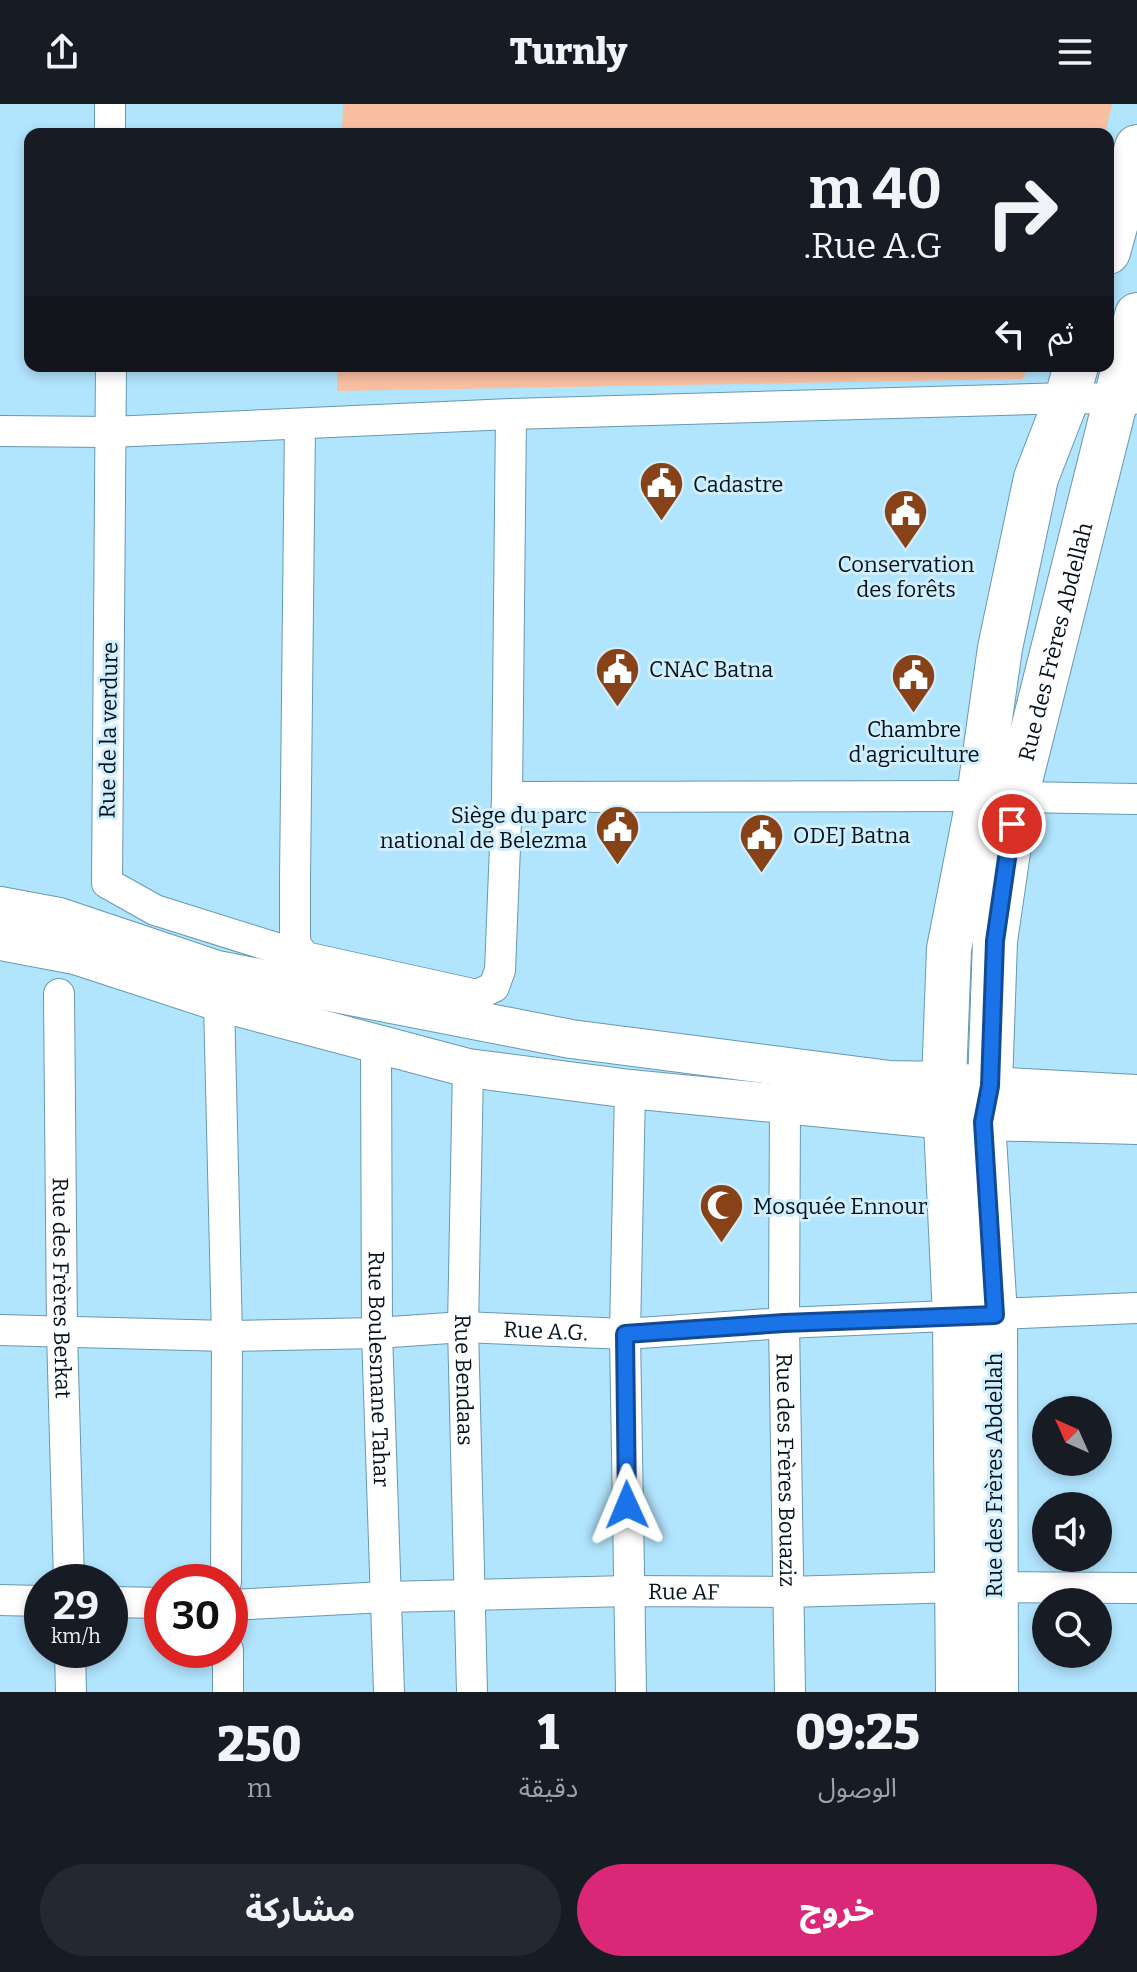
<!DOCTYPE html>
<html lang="ar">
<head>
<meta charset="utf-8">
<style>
  body { margin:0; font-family:Bitter,"Noto Sans Arabic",serif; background:#242831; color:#f1f3f6; direction:rtl; height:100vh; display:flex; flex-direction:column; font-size:30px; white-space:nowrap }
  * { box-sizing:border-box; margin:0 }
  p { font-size:26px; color:#9ea1a6 }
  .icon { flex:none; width:44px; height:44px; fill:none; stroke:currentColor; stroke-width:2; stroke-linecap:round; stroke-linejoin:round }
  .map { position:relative; height:1588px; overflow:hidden; direction:ltr }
  .details { display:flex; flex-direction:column; background:#171b24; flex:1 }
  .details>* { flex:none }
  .banner { position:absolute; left:24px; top:24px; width:1090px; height:244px; border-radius:16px; box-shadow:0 4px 12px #0003; direction:rtl; background:#171b24; color:#f1f3f6; overflow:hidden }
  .needle { width:52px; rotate:315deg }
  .tools { position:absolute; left:1032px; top:1292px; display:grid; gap:16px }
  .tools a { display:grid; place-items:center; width:80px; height:80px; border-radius:50%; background:#171b24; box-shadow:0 4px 12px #0003; font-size:40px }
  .speed { position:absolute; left:24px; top:1460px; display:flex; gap:16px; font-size:40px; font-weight:700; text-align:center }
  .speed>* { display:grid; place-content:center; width:104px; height:104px; border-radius:50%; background:#171b24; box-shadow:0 4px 12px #0003; line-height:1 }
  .speed small { font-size:20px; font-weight:400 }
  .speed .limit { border:12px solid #d22; background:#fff; color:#111 }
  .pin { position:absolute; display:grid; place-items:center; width:68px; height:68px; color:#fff; margin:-34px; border:4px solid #fff; border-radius:50%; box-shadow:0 2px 8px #0007 }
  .me { position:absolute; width:88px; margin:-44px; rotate:359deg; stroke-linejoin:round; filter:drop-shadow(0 0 6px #0008) }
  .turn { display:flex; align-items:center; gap:28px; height:168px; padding:0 40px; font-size:36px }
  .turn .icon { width:104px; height:104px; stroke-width:2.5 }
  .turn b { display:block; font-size:56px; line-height:68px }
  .then { display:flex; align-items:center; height:76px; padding:0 40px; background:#0003; gap:16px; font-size:30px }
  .eta { display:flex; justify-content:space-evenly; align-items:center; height:136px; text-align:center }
  .eta b { font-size:48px; font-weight:800; line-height:56px }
  .primary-button { display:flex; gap:16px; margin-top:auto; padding:16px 40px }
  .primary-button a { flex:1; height:92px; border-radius:48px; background:#db2777; color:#fff; font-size:32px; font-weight:800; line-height:92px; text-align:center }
  .primary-button a+a { background:#242831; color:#f1f3f6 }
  header { display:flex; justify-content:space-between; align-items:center; height:104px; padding:0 40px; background:#171b24; font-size:36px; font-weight:800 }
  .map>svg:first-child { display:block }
  .green { fill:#f9bfa0 }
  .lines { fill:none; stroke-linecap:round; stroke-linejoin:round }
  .minor-casing { stroke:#6898b0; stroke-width:32 }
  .tertiary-casing { stroke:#6898b0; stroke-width:40 }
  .secondary-casing { stroke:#6898b0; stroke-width:46 }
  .minor { stroke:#fff; stroke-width:30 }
  .tertiary { stroke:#fff; stroke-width:38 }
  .secondary { stroke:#fff; stroke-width:44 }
  .route-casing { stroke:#114b97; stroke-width:20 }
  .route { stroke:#1a73e8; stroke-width:14 }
  .labels { text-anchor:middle; stroke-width:6; stroke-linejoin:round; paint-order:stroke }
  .poi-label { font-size:22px; fill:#01121b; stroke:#d0eefd; text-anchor:start }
  .street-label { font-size:22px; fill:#01121b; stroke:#d0eefd }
</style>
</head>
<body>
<header><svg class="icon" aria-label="menu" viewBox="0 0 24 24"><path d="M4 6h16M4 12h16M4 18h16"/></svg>Turnly<svg class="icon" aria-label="share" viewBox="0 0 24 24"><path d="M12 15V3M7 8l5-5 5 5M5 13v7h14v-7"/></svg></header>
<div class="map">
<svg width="1137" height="1588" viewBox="0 0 1137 1588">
  <rect width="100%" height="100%" fill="#b1e4fd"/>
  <g class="green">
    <path d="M343,0H1112L1105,30H342Z"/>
    <path d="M337,262H1030L1022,275L337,287Z"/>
  </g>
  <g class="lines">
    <defs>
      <g id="minor">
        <path d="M110,0V30"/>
        <path d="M111,262L107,779L155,806L305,853"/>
        <path d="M300,320L295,777V832L296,841L305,853L477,891L494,883L500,866L507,693L511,310"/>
        <path d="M0,327L111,328L511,310L1067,294L1133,295"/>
        <path d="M507,693L979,692"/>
        <path d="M1016,693L1137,695"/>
        <path id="s1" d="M59,890L62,1229L69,1478"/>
        <path d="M219,898L227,1232L226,1478"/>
        <path id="s2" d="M376,941L377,1229L389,1588"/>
        <path id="s3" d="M468,964L463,1223L472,1588"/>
        <path d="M630,985L625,1230L631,1588"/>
        <path id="s4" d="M785,1000L784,1219L790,1588"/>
        <path id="s5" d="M0,1226L227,1232L377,1229L463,1223L625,1230L784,1219L1137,1204"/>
        <path d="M0,1496L42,1497"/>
        <path d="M110,1498L162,1499"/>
        <path id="s6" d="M230,1501L385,1493L628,1487L787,1488L958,1483L1137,1484"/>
        <path d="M70,1546L71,1588"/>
        <path d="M228,1546V1588"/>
      </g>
      <g id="tertiary">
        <path d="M0,802L59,813L217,866L571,935L890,976L944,977L990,982L1137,990"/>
        <path d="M0,837L75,851L219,898L468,964L630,985L946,1016L1137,1021"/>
      </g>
      <g id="secondary">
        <path d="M1108,148L1137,43"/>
        <path d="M958,1588L955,1212L944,977L949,845L979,692L1000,544L1036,374L1067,294L1076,262"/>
        <path id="s7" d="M996,1588L995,1211L983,1018L990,982L995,837L1016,693L1137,211"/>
      </g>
    </defs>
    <use href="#minor" class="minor-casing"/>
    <use href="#tertiary" class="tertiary-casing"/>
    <use href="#secondary" class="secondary-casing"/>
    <use href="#minor" class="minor"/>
    <use href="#tertiary" class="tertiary"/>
    <use href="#secondary" class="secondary"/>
  </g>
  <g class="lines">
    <defs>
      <path id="route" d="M627,1401L625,1230L784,1219L995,1211L983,1018L990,982L995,837L1012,720"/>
    </defs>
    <use href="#route" class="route-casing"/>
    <use href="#route" class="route"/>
  </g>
  <defs>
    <symbol id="civic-pin" viewBox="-11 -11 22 30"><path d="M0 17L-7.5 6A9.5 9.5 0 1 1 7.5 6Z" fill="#874317" stroke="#d0eefd"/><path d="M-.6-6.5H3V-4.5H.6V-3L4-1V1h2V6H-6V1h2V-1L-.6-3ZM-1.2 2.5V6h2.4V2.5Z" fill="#fff"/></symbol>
    <symbol id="mosque-pin" viewBox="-11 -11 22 30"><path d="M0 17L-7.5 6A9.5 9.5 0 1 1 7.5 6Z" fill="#874317" stroke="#d0eefd"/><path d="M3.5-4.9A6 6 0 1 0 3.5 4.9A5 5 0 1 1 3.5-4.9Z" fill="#fff"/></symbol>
  </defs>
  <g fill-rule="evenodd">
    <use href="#civic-pin" x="636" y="354" width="51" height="69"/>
    <use href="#civic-pin" x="880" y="382" width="51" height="69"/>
    <use href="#civic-pin" x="592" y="540" width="51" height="69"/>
    <use href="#civic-pin" x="888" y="546" width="51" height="69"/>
    <use href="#civic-pin" x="592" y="698" width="51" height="69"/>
    <use href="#civic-pin" x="736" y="706" width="51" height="69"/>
    <use href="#mosque-pin" x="696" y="1076" width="51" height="69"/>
  </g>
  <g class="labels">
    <g class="poi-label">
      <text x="693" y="388">Cadastre</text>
      <text x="906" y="468" text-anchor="middle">Conservation<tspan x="906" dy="25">des forêts</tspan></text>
      <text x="649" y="573">CNAC Batna</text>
      <text x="914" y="633" text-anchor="middle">Chambre<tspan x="914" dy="25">d'agriculture</tspan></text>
      <text x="587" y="719" text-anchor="end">Siège du parc<tspan x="587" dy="25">national de Belezma</tspan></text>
      <text x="793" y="739">ODEJ Batna</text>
      <text x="753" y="1110">Mosquée Ennour</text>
    </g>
    <g class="street-label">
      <text dy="8" stroke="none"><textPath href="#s7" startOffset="1058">Rue des Frères Abdellah</textPath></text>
      <text transform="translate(108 626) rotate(-89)" y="8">Rue de la verdure</text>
      <text dy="8" stroke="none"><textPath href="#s1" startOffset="294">Rue des Frères Berkat</textPath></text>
      <text dy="8" stroke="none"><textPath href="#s5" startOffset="546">Rue A.G.</textPath></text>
      <text dy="8" stroke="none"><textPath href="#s2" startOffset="324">Rue Boulesmane Tahar</textPath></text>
      <text dy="8" stroke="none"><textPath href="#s3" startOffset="312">Rue Bendaas</textPath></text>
      <text dy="8" stroke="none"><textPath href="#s4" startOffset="366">Rue des Frères Bouaziz</textPath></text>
      <text transform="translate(994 1371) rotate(-90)" y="8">Rue des Frères Abdellah</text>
      <text dy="8" stroke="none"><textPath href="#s6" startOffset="454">Rue AF</textPath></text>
    </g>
  </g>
</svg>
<div class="tools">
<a><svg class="needle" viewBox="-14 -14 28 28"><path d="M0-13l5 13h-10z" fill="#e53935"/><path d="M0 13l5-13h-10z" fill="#9ea1a6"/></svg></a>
<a><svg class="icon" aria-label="sound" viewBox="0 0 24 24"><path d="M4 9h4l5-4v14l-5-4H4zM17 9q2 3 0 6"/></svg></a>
<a><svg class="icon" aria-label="search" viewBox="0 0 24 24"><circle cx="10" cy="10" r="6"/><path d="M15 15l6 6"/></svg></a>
</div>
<div class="speed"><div>29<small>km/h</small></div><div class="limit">30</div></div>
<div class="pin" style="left:1012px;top:720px;background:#d93025"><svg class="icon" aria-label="arrive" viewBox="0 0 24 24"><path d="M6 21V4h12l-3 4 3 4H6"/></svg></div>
<svg class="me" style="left:627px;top:1401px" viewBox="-20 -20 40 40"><path d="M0-17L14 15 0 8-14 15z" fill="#1a73e8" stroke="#fff" stroke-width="4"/></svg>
<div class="banner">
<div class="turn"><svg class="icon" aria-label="right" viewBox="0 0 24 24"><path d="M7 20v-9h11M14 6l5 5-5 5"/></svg><div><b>40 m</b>Rue A.G.</div></div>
<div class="then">ثم<svg class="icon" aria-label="left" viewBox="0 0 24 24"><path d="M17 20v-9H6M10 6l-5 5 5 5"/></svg></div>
</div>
</div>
<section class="details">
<div class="eta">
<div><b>09:25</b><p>الوصول</p></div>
<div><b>1</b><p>دقيقة</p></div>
<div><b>250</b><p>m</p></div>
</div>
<div class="primary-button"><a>خروج</a><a>مشاركة</a></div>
</section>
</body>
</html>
